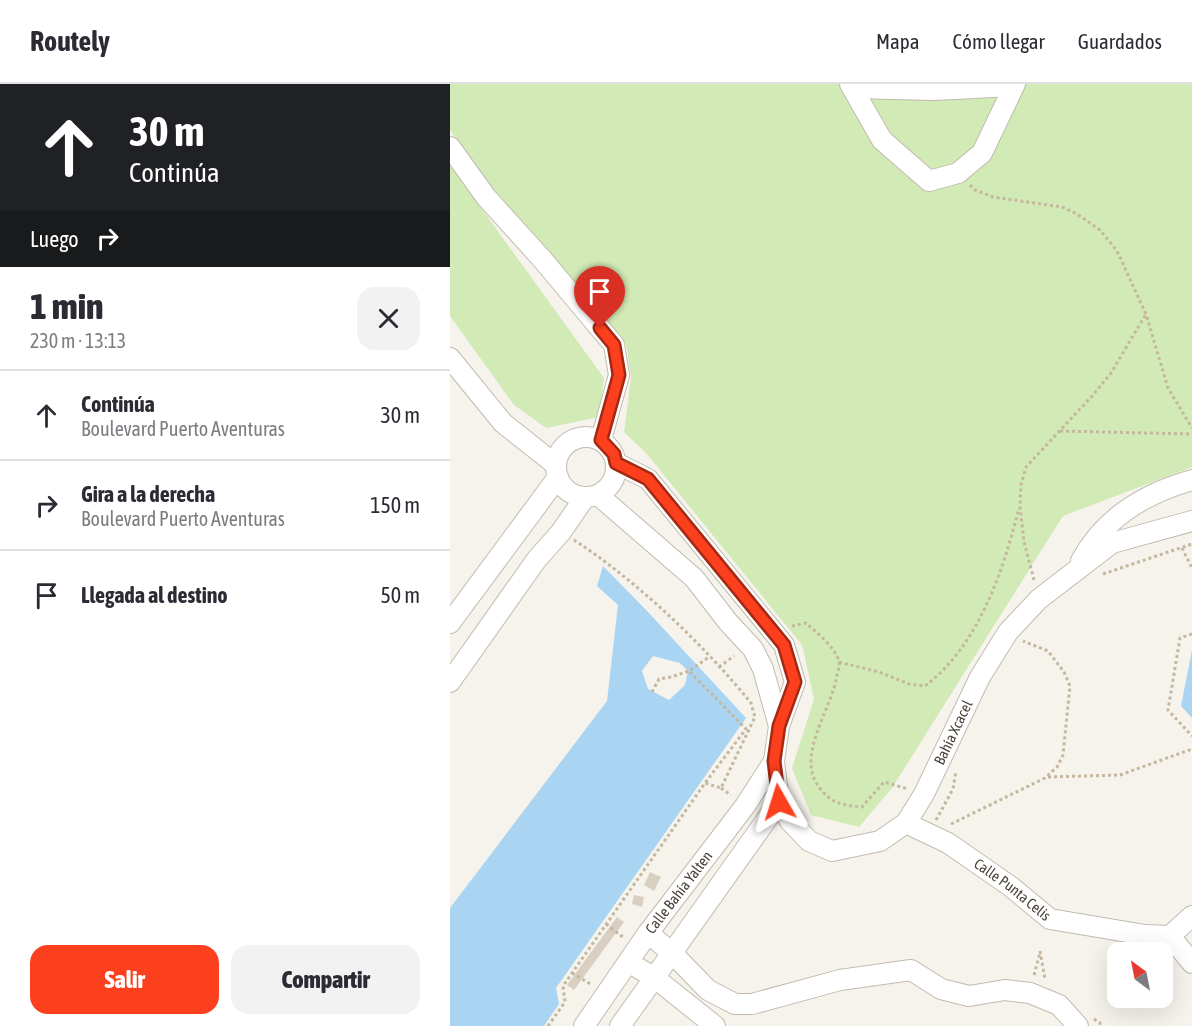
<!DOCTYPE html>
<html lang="es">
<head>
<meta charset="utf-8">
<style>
  body { margin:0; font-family:"Asap Condensed",sans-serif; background:#f2f2f3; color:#2b2b33; height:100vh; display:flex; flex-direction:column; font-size:22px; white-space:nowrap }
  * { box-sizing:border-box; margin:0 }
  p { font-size:20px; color:#7c7c81 }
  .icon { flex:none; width:33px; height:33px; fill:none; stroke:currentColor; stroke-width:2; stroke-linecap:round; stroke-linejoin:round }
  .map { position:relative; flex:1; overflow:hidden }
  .sheet { display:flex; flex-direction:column; background:#fff; width:450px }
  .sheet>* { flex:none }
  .guide { background:#202124; color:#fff; overflow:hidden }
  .needle { width:39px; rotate:328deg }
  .buttons { position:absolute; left:657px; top:858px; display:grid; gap:12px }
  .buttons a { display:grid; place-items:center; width:66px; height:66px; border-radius:12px; background:#fff; box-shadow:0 6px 24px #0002; font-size:30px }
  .pin { position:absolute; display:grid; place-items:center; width:51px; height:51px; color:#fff; margin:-62px -26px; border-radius:50% 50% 50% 0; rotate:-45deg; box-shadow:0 0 6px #0007 }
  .pin .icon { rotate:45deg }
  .me { position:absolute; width:66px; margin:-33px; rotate:354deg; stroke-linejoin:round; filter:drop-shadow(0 0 4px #0008) }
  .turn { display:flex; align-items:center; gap:21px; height:126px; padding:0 30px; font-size:27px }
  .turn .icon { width:78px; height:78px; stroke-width:2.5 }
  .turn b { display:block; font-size:42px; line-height:51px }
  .then { display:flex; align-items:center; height:57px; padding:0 30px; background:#0003; gap:12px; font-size:22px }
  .round { display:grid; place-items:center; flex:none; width:63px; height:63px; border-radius:18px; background:#f2f2f3 }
  .headline { display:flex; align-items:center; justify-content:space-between; height:102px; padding:0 30px }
  h1 { font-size:36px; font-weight:800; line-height:45px }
  .primary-button { display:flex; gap:12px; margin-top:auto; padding:12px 30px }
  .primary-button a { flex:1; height:69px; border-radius:18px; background:#fc3f1d; color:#fff; font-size:24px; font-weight:800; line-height:69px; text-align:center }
  .primary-button a+a { background:#f2f2f3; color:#2b2b33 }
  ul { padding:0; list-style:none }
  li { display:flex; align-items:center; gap:18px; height:90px; padding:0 30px; border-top:2px solid #e1e1e2 }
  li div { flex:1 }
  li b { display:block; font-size:22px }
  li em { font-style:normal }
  header { display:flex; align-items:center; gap:36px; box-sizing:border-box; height:84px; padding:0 30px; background:#fff; border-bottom:2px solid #e1e1e2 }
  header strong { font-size:28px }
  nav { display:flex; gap:33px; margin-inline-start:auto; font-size:21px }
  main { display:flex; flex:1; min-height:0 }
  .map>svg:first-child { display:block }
  .green { fill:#d2eab5 }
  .water { fill:#a9d4f2; fill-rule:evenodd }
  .building { fill:#d8cfc1 }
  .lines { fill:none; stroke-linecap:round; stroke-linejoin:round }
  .minor-casing { stroke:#c2bbae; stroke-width:22 }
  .path { stroke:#c4b79f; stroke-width:3; stroke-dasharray:3 3; stroke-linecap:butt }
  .minor { stroke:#fff; stroke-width:20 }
  .route-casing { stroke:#a42913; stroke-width:15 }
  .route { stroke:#fc3f1d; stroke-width:10 }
  .labels { text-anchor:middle; stroke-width:5; stroke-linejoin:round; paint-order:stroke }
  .street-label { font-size:15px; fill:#4b4439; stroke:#fff }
</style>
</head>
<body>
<header>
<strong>Routely</strong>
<nav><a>Mapa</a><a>Cómo llegar</a><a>Guardados</a></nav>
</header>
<main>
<section class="sheet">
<div class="guide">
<div class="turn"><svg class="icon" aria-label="ahead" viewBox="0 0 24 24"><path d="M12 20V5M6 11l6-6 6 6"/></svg><div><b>30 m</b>Continúa</div></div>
<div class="then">Luego<svg class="icon" aria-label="right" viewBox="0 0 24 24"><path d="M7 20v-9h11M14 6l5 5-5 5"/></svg></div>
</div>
<div class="headline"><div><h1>1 min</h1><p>230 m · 13:13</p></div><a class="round"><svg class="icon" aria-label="close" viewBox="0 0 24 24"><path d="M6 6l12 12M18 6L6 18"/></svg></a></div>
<ul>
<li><svg class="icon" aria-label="ahead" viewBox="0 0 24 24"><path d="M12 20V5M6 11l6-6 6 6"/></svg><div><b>Continúa</b><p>Boulevard Puerto Aventuras</p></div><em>30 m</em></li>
<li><svg class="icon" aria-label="right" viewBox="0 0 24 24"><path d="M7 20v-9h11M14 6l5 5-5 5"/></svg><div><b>Gira a la derecha</b><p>Boulevard Puerto Aventuras</p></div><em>150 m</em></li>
<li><svg class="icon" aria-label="arrive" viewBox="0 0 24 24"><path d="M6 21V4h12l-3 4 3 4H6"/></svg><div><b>Llegada al destino</b></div><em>50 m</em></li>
</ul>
<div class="primary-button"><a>Salir</a><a>Compartir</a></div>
</section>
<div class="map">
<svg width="742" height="942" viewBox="0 0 742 942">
  <rect width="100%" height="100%" fill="#f6f3ec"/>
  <g class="green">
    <path d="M0,0H742V383L613,432L442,704L409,743L361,731L342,684L364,615L352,561L196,369L174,348L181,293L176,260L35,99L0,46Z"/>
    <path d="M0,81L154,294L149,333L96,344L64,321L0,232Z"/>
  </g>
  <g class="water">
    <path d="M153,482L199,529L296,634L106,904L109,920L94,942H0V824L157,617L168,521L147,502ZM203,572L230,579L238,587L235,601L219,616L198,605L192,587Z"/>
    <path d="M742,566V634L731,622Z"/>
  </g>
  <g class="building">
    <path d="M200,788L211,793L204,807L194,801Z"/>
    <path d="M184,811L194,813L192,823L182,820Z"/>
    <path d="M167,833L174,838L124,906L117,901Z"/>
  </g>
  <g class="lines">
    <defs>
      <g id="minor">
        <path d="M400,0L432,56L479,97L508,89L532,69L565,0"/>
        <path d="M404,4L484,6L563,2"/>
        <path d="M0,63L36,113L92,175L164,261L169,291L151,356"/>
        <path d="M0,274L53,339L106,381"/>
        <circle cx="136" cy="383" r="30"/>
        <path id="s1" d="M166,379L198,395L334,561L345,598L329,642L324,677L329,718L340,737L359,757L382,767L430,757L456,739L474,710L530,593L558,548L589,515L662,459L742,437"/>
        <path d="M148,411L244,494L278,538L303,565L313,585L329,642"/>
        <path d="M631,477C654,434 696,409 742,396"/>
        <path d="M0,539L108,393"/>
        <path d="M0,598L87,475L111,448L135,413"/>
        <path id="s2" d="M456,739L498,759L560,802L600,835L695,851L720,852L742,832"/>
        <path d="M198,849L222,869L258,906L285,920H302L390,896L461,886L491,905L519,912L555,906L580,909L609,921L628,942"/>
        <path d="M720,852L742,879"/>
        <path d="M178,878L205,894L265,942"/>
        <path id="s3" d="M134,942L198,849L295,722L324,677"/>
        <path d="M170,942L329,718"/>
      </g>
    </defs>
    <use href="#minor" class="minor-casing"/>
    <g class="path">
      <path d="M520,101L525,106L543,113L612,123L627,130L650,146L667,167L696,230L718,304L742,344"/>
      <path d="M610,347L742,350"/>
      <path d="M124,456C187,497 254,561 301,619L305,633L271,704L255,699"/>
      <path d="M732,464L742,484"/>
      <path d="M653,490L742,460"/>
      <path d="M584,496L574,458L570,422L571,401L576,383L643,311L661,289L696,230"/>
      <path d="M342,542L356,539C367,549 384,562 389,577C390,581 388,587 387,591C382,625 345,672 369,703C382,720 391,721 412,723L434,698L458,705"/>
      <path d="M742,550L730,554L718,626L742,652"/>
      <path d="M389,578L429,588L459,600L475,602C529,561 553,487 569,424"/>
      <path d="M269,583L284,572"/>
      <path d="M202,608L209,595L221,593L239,587"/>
      <path d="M598,693L670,691L742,665"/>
      <path d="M271,704L281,711"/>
      <path d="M486,736L503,705L506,687"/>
      <path d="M501,740L595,694L607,683L613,671L620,602L614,588L598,567L573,557"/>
      <path d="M156,840L174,854"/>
      <path d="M590,867L595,895"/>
      <path d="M122,889L142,901"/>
      <path d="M584,891L590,869"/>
      <path d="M644,935L650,939V942"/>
      <path d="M98,942L115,918L113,902L255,699L296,645L239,587L259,573"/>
    </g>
    <use href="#minor" class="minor"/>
  </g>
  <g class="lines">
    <defs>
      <path id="route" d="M150,244L164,261L169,291L151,356L164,370L166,379L198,395L334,561L345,598L329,642L324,677L329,718"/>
    </defs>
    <use href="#route" class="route-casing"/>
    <use href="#route" class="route"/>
  </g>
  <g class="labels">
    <g class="street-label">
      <text dy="5" stroke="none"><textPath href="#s1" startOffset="670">Bahía Xcacel</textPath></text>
      <text dy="5" stroke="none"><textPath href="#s2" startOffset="126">Calle Punta Celis</textPath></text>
      <text dy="5" stroke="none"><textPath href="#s3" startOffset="164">Calle Bahía Yalten</textPath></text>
    </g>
  </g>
</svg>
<div class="buttons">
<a><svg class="needle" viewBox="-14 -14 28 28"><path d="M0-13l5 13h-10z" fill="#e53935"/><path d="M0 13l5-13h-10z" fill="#7c7c81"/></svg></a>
</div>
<div class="pin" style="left:150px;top:244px;background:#d93025"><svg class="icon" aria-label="arrive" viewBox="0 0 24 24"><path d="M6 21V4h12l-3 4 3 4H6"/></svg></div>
<svg class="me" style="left:329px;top:718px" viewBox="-20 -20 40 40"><path d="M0-17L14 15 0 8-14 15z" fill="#fc3f1d" stroke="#fff" stroke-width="4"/></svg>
</div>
</main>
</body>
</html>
